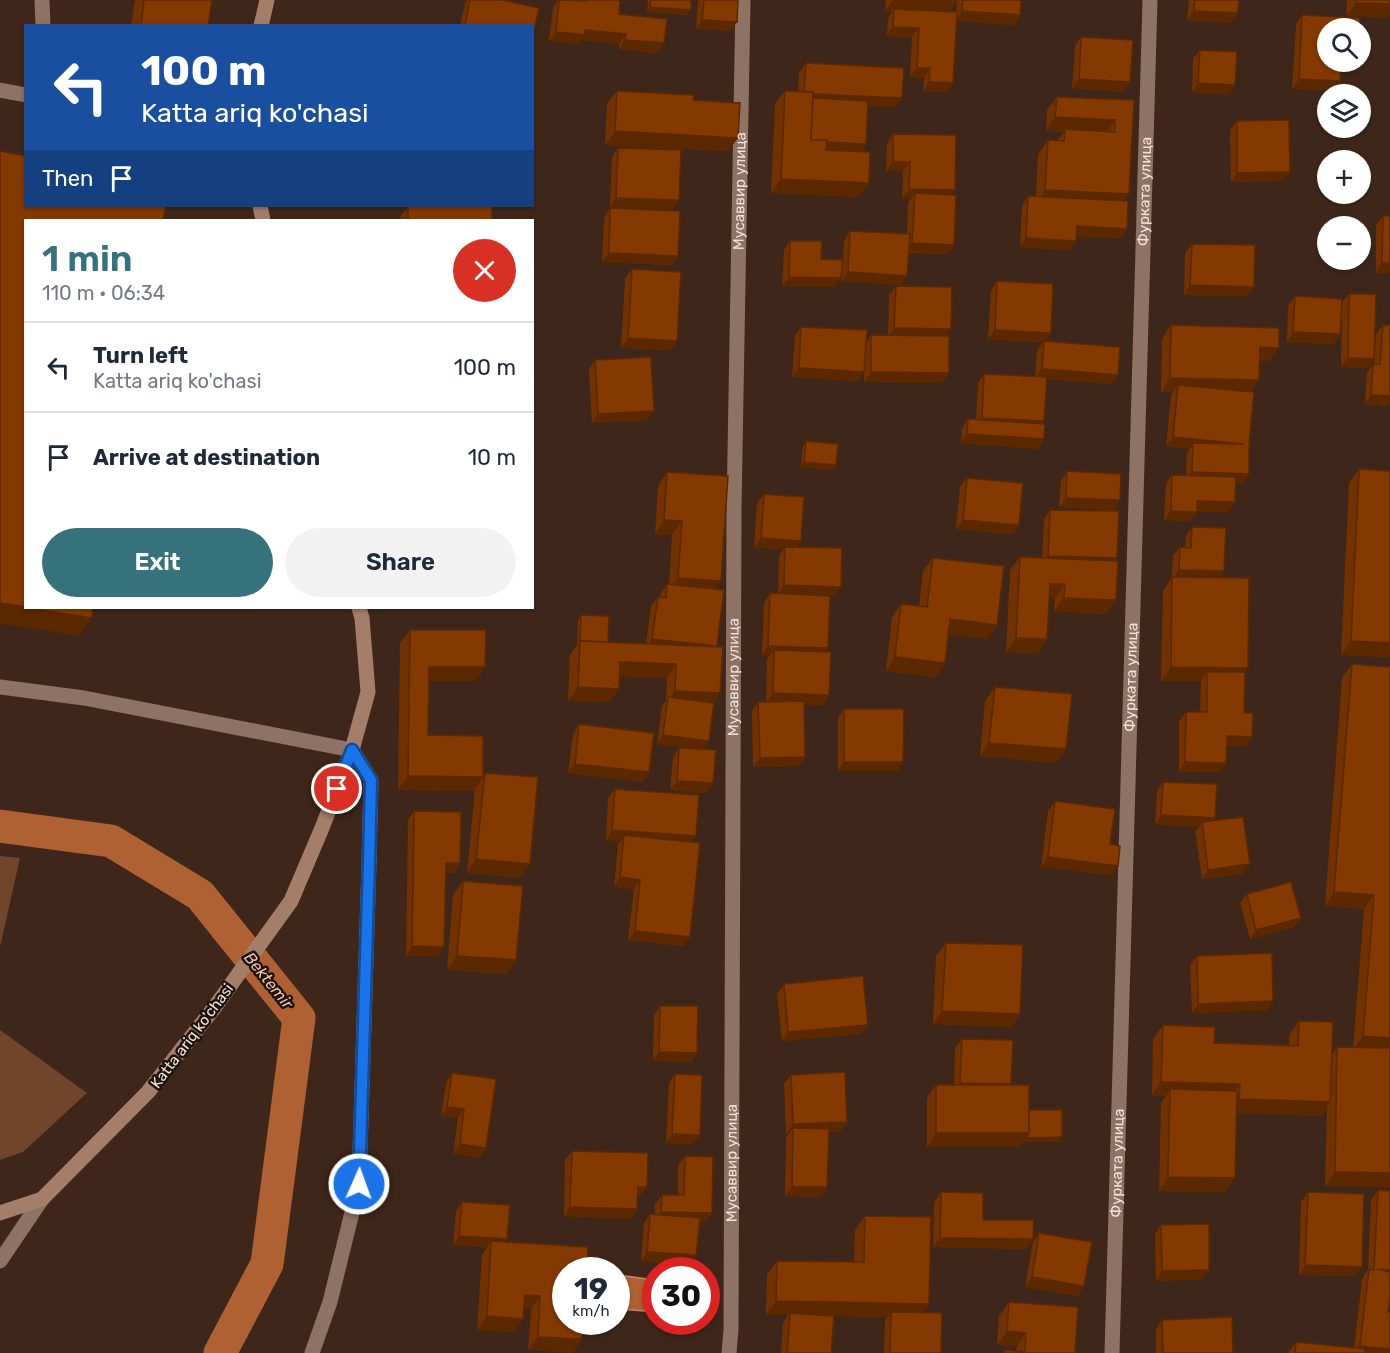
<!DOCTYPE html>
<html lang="en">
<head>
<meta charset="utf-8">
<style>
  body { margin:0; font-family:Rubik,sans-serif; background:#f2f2f3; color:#1f2937; height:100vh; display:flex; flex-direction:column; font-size:22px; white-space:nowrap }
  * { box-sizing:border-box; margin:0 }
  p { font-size:20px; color:#747a83 }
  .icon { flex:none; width:33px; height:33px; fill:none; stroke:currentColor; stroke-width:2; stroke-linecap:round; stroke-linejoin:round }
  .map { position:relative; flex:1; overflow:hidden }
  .side { position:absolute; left:24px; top:219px; width:510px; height:390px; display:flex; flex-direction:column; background:#fff; border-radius:0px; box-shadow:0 2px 4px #0004 }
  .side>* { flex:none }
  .banner { position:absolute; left:24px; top:24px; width:510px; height:183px; border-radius:0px; box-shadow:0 2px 4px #0004; background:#1a4fa0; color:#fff; overflow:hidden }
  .tools { position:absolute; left:1317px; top:18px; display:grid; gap:12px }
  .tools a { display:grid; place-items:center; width:54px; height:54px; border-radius:50%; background:#fff; box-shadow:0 2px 4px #0004; font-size:30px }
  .speed { position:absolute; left:552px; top:1257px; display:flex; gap:12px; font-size:30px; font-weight:700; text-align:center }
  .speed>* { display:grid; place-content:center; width:78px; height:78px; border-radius:50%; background:#fff; box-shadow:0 2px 4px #0004; line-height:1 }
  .speed small { font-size:15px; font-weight:400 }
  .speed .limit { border:9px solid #d22; background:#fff; color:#111 }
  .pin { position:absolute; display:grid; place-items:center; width:51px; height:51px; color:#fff; margin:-26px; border:3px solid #fff; border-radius:50%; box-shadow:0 2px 6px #0007 }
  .me { position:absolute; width:66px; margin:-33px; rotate:2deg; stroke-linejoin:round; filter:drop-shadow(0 0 4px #0008) }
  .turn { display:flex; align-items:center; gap:21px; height:126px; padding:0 18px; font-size:27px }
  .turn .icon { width:78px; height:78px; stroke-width:2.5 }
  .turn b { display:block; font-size:42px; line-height:51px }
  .then { display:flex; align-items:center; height:57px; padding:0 18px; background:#0003; gap:12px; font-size:22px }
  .round { display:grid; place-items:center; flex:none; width:63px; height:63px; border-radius:32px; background:#f2f2f3 }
  .head { display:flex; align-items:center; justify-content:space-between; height:102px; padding:0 18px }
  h1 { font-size:36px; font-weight:600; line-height:45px; color:#36727c }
  .action { display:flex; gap:12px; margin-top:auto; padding:12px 18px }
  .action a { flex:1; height:69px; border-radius:36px; background:#36727c; color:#fff; font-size:24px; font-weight:600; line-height:69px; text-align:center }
  .action a+a { background:#f2f2f3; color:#1f2937 }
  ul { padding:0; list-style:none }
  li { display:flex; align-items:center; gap:18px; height:90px; padding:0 18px; border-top:2px solid #e0e1e3 }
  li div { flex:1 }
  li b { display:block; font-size:22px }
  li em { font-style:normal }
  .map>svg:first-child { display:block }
  .green { fill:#71442c }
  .water { fill:#b06133; stroke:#c48865; stroke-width:1.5 }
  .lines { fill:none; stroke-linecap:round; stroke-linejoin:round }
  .canal { stroke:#b06133; stroke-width:33 }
  .lane { stroke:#8e7264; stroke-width:15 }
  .street { stroke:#8e7264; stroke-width:15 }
  .secondary { stroke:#a57e6a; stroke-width:15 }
  .wall { fill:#713100 }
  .shaded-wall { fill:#5c2800 }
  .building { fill:#833900; stroke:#5c2800; stroke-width:1.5 }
  .route-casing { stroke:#114b97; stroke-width:15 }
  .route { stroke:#1a73e8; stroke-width:10 }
  .labels { text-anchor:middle; stroke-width:5; stroke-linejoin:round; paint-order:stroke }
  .street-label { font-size:15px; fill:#f1e2da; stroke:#1d120d }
  .water-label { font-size:16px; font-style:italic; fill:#f0c4ad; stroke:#1d120d }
</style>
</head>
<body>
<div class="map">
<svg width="1390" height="1353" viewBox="0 0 1390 1353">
  <rect width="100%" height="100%" fill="#3e271a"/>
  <g class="green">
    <path d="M0,856L20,858L0,947Z"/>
    <path d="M0,1030L87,1093L23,1152L0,1160Z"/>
  </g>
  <path class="water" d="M625,1276L655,1280V1312L622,1309Z"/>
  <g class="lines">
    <path class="canal" d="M0,826L111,841L200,895L299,1018L267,1264L220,1353"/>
    <g class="lane">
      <path d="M42,0L43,26"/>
      <path d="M0,90L26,95"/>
      <path d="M0,687L84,698L352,750"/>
    </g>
    <g class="street">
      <path d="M0,1261L42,1199"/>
      <path d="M312,1353L330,1302L359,1184L369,863L371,780L352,750"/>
      <path id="s1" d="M729,1353L731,1330L734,509L743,0"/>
      <path id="s2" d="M1112,1353L1150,0"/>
    </g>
    <g class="secondary">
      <path d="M261,26L267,0"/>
      <path d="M260,206L263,220"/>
      <path d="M0,1213L42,1199L148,1092L214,1008L291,901L322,828L352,750L368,692L362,618L359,608"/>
    </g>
  </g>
  <g class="wall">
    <path d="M135,0H212L208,26H131Z"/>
    <path d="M467,0H502L532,26H460L465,3Z"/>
    <path d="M558,0H620L619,14L657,53L619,49V44L581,40L578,44L549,41L553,8Z"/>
    <path d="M648,0H691V10L687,15L647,12Z"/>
    <path d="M698,0H738L737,22L730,31L696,29Z"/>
    <path d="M886,0H956V2L950,11L956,12L957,0H1021L1020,15L1014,25L957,21L953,83L947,92L923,91L924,78L910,77L912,37L887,36L888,18L892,12L885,11Z"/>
    <path d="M1189,0H1239L1231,23L1187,20Z"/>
    <path d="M1347,0H1390L1346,16Z"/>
    <path d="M1302,15L1328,28L1340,81L1333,90L1292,89L1296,24Z"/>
    <path d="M1081,37L1124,92L1072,88L1075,46Z"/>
    <path d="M1200,50L1229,95L1192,92L1193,59Z"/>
    <path d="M806,63L902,98L896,107L868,106L866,144L861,152L859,197L771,193L775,104L785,91H798L799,73Z"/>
    <path d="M617,91L693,100L738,138L728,151L605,145L607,104Z"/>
    <path d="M1057,97L1134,100L1129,194L1124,201L1127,229L1121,238L1076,236V241L1069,250L1020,247L1022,206L1028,196L1036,197L1038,154L1048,140L1057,141L1064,132L1046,131L1047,110Z"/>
    <path d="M1237,121L1283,181L1231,182L1230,130Z"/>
    <path d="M893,134L951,195L948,254L909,253L901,285L841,281L842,272L835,287L782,286L784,250L790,241L821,259L843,260L844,240L850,231L907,234L908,203L911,199H902L903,171H886L887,144Z"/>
    <path d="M618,148L679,200L673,209L610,207L612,157Z"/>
    <path d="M408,206L492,220H398Z"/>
    <path d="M610,208L672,265L602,262L604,218Z"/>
    <path d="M1383,216L1390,273H1376V225Z"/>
    <path d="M1192,244L1254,287L1247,296L1184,295L1185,253Z"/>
    <path d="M632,269L671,350L621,348L625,279Z"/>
    <path d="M997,281L1051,333L1045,341L1118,375L1111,384L1047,379L1044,421L1042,424L1044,439L1038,449L961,443L962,428L968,419H976L978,383L984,374L1035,377L1037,350L1043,342L988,339L991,291Z"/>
    <path d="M896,286L946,336L942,383L864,382V370V372L858,381L792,377L795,336L801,327L866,343L871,335L888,336L889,295Z"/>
    <path d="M1349,294L1368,368L1341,367L1342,303Z"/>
    <path d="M1295,296L1340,334L1334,344L1287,342L1288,306Z"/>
    <path d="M1171,325L1269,361H1259V380L1250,392L1249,474L1243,483H1235L1228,512L1197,511L1190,521L1164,520L1166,484L1172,475H1186L1187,453L1190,449L1166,446L1171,395L1173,392H1161L1162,339Z"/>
    <path d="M1383,325L1388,406L1365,404L1367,373L1373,364H1374L1376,334Z"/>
    <path d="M595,360L647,420L592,423L589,369Z"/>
    <path d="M806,441L833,470L801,467L803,446Z"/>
    <path d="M1359,469L1390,471V657L1341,655L1349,483Z"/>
    <path d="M1067,471L1120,500L1113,510L1059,507L1061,481Z"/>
    <path d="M667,472L715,589L717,646L713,703L703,749L713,783L706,793L670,790L673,757L679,748H689L657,744L662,706L666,701L667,678L620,676L609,702L568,701L570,655L577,645L578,620L581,615L608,642L646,644L651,606L658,597H660L661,593L667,584H669L672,535L655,534L658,486Z"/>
    <path d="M967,478L1019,525L1013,534L956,529L960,487Z"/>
    <path d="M764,494L801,541L796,547L835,596H830L828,648L825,652L829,695L823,705L804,704L799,766L753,767L752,711L758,702H766L767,659L770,655H762L764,603L770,593L778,594L779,556L783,550L754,547L757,503Z"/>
    <path d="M1050,510L1117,558L1115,561L1106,614L1054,611L1055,598H1049L1047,639L1038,653L1006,652L1010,570L1020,557L1042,558L1044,519Z"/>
    <path d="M1192,527L1224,571L1220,578L1248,668L1245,672L1244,713L1252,737L1246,746H1227L1226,763L1220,772H1179V721L1186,712H1200L1201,681H1161L1163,591L1172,577L1173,556L1180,547H1185L1186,536Z"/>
    <path d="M933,558L997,625L987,639L948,634L945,663L935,677L886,671L892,617L901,604L919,606L923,571Z"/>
    <path d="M410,630L485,667L476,681H428V735L483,776L485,773L530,864L520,878L467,873L475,788L473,791L398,790L400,643Z"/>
    <path d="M1352,664L1390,667V1187L1325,1186L1327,1107L1321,1116L1236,1113L1225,1192L1159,1191L1161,1103L1166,1096L1152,1095L1153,1039L1163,1025L1214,1043L1289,1045V1035L1299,1021L1332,1055L1337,1047L1353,1048L1364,909L1325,906L1342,678Z"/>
    <path d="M995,687L1066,749L1056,763L980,756L985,701Z"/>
    <path d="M844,709L903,762L897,771H838V718Z"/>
    <path d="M579,724L649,772L643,782L568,773L573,734Z"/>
    <path d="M1163,782L1215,818L1213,820L1243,874L1202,879L1195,831L1199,827L1155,824L1157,791Z"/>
    <path d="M615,789L692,842L684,946L628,940L634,889L614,887L618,844L621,841L606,840L608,798Z"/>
    <path d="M1055,801L1110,844L1111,875L1041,867L1048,811Z"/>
    <path d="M414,811L460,863L454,873H446L444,947L438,956H406L408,820Z"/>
    <path d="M463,881L507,974L447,970L453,895Z"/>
    <path d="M1247,894L1294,927L1250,939L1240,903Z"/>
    <path d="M946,943L1020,1014L1011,1027L933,1024L936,956Z"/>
    <path d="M1197,956L1273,1001L1267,1010L1192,1013L1190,965Z"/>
    <path d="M784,984L868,1025L861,1034L782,1041L777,994Z"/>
    <path d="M660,1006L697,1053L690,1062L653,1061L654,1015Z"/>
    <path d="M962,1039L1011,1085L1029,1110L1059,1142H1022L1019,1147H927V1098L936,1085H954L955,1048Z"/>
    <path d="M452,1073L486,1148L480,1157L453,1154L458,1118L441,1116L446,1083Z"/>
    <path d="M675,1074L700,1135L693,1144L666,1143L669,1083Z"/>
    <path d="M791,1075L840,1132H829L827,1187L821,1197L785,1196L786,1137L789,1134H786L784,1084Z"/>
    <path d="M572,1151L640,1196H638L637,1209L631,1219L564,1216L565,1160Z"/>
    <path d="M685,1156L712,1213L705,1222H699L690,1265L641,1261L644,1223L650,1214H655V1204L662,1195H678V1166Z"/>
    <path d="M1378,1190L1388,1312L1390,1353H1288L1296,1342L1354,1348L1362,1279L1368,1270L1371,1200Z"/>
    <path d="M941,1192L983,1220L1033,1239L1026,1249L933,1247L934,1202Z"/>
    <path d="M1308,1192L1355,1276L1299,1275L1301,1202Z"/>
    <path d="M462,1202L505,1242L566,1322L528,1350L531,1309H524L514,1332L477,1330L482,1255L487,1247L453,1245L456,1211Z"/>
    <path d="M865,1216L923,1313L941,1353H884L885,1321L887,1317L834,1316L831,1353H781L783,1323L788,1315H766L767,1274L777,1261L854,1262L855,1230Z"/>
    <path d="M1161,1225L1203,1279L1156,1281L1155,1234Z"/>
    <path d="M1039,1233L1078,1296L1025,1287L1033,1242Z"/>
    <path d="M1009,1302L1075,1353H1003L1005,1350L1016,1351L1017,1346L997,1345L999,1316Z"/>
    <path d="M1162,1320L1233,1353H1156V1329Z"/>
  </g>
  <g class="shaded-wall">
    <path d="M893,0H929L956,2L947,16L894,9L892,12L885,11Z"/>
    <path d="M1356,3L1390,4V18L1346,16Z"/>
    <path d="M650,7L691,10L687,15L647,12Z"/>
    <path d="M962,11L1020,15L1014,25L956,21Z"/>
    <path d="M1194,11L1238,13L1231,23L1187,20Z"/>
    <path d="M702,20L737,22L730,31L696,29Z"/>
    <path d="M893,27L919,28L912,37L887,36Z"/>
    <path d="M585,30L626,34L619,44L581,40L578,44L549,41L556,32Z"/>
    <path d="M625,40L664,43L657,53L619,49Z"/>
    <path d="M917,68H930L924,78L910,77Z"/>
    <path d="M1079,79L1130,82L1124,92L1072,88Z"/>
    <path d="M1299,79L1340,81L1333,90L1292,89Z"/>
    <path d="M929,82L953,83L947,92L923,91Z"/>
    <path d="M1198,83L1235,85L1229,95L1192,92Z"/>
    <path d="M804,93L902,98L896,107L812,103Z"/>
    <path d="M1055,117L1115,120L1106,134L1065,129L1064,132L1046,131Z"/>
    <path d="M615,131L738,138L728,151L605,145Z"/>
    <path d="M810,142L866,144L860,154L803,151Z"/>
    <path d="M893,162H910L903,171H886Z"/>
    <path d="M1290,172L1283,181L1231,182L1237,173Z"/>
    <path d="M781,179L869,183L859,197L771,193Z"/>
    <path d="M909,189L955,190L949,199L915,193L911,199H902Z"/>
    <path d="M1045,190L1129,194L1119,208L1036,204Z"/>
    <path d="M616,198L679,200L673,209L610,207Z"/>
    <path d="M1077,226L1127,229L1121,238L1071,236Z"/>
    <path d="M1026,238L1076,241L1069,250L1020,247Z"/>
    <path d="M912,243L954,245L948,254L906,252Z"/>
    <path d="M609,253L678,256L672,265L602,262Z"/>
    <path d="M1382,263H1390V273H1376Z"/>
    <path d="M848,272L907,276L901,285L841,281Z"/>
    <path d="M789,277L841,278L835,287L782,286Z"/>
    <path d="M1190,285L1254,287L1247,296L1184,295Z"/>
    <path d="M894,328L951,329L944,338L888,337Z"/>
    <path d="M995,330L1051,333L1044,342L988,339Z"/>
    <path d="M1293,332L1340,334L1334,344L1287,342Z"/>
    <path d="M628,338L677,341L671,350L621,348Z"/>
    <path d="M1260,347L1279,348L1269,361H1250Z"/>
    <path d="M1348,358L1374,359L1368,368L1341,367Z"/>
    <path d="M799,368L864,372L858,381L792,377Z"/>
    <path d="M1042,369L1118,375L1111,384L1035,378Z"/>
    <path d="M871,372L949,373L942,383L864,382Z"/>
    <path d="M1170,378L1259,380L1249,393L1178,385L1173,392H1161Z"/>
    <path d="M1371,395L1390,396V402L1388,406L1365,404Z"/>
    <path d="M654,411L647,420L592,423L598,414Z"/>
    <path d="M982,418L1044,421L1037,431L975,428Z"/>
    <path d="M967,434L1044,439L1038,449L961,443Z"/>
    <path d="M1173,437L1243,444L1193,443L1190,449L1166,446Z"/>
    <path d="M804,462L836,465L833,470L801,467Z"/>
    <path d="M1192,472L1249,474L1243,483L1185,481Z"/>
    <path d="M1066,498L1120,500L1113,510L1059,507Z"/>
    <path d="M1197,501L1235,502L1228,512L1190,510Z"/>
    <path d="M1171,511L1197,512L1190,521L1164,520Z"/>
    <path d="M664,520L682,521L672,535L655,534Z"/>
    <path d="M963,520L1019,525L1013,534L956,529Z"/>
    <path d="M761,538L801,541L794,550L785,547L783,550L754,547Z"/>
    <path d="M1048,556L1117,558L1111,567L1042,566Z"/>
    <path d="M1179,570L1224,571L1218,580L1172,579Z"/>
    <path d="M678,578L721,581L711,594L669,591Z"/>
    <path d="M1050,584H1065L1055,598L1040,597Z"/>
    <path d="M784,585L841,587L835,596L778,595Z"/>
    <path d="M1064,598L1116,600L1106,614L1054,611Z"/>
    <path d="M0,603L92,618L79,636L0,623Z"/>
    <path d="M950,619L997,625L987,639L940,633Z"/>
    <path d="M1016,638L1047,639L1038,653L1006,652Z"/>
    <path d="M652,639L717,647L646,648Z"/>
    <path d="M1351,641L1390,643V657L1341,655Z"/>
    <path d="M768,646L828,648L821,657L774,650L770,655H762Z"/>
    <path d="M895,657L945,663L935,677L886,671Z"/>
    <path d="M620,662L676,664L667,678L611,676Z"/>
    <path d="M429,667H485L476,681H419Z"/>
    <path d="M1171,667L1248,668L1238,682L1207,672L1201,681H1161Z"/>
    <path d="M578,687L619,689L609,702L568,701Z"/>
    <path d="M675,691L720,693L711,706L668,701Z"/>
    <path d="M773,693L829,695L823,705L766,703Z"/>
    <path d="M663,735L709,741L703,750L657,744Z"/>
    <path d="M1227,736L1252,737L1246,746H1220Z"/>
    <path d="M989,743L1066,749L1056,763L980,756Z"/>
    <path d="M805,757L799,766L753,767L760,758Z"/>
    <path d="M844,762H903L897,771H838Z"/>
    <path d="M1185,762L1226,763L1220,772H1179Z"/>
    <path d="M575,764L649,772L643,782L568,773Z"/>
    <path d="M408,776L483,777L473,791L398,790Z"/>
    <path d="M677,781L713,783L706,793L670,790Z"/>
    <path d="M1161,815L1215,818L1208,827L1202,822L1199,827L1155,824Z"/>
    <path d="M612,830L696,836L690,845L624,835L621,841L606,840Z"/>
    <path d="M1048,857L1118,866L1111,875L1041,867Z"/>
    <path d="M476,859L530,864L520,878L467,873Z"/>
    <path d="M446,863H460L454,873L439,872Z"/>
    <path d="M1250,864L1243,874L1202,879L1208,870Z"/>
    <path d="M620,877L640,880L634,889L614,887Z"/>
    <path d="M1334,892L1374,895L1364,909L1325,906Z"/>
    <path d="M1301,918L1294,927L1250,939L1256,930Z"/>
    <path d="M635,931L690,937L684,946L628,940Z"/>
    <path d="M412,946L444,947L438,956H406Z"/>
    <path d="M457,956L516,960L507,974L447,970Z"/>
    <path d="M1273,1001L1267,1010L1192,1013L1198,1004Z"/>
    <path d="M942,1011L1020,1014L1011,1027L933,1024Z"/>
    <path d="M868,1025L861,1034L782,1041L788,1032Z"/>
    <path d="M1363,1036L1390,1038V1053L1353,1050Z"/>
    <path d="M659,1052L697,1053L690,1062L653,1061Z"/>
    <path d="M1161,1082L1240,1084L1230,1098L1170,1089L1166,1096L1152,1095Z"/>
    <path d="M960,1083L1011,1084L1005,1094L954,1092Z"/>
    <path d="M1239,1099L1330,1102L1321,1116L1230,1113Z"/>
    <path d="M447,1107L464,1109L458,1118L441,1116Z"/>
    <path d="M847,1122L840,1132L793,1133V1128L789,1134H786L793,1124Z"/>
    <path d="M936,1133H1029L1062,1137L1059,1142H1022L1019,1147H927Z"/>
    <path d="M672,1134L700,1135L693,1144L666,1143Z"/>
    <path d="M460,1144L486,1148L480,1157L453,1154Z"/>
    <path d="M1335,1172L1390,1173V1187L1325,1186Z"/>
    <path d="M1168,1177L1235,1178L1225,1192L1159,1191Z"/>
    <path d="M638,1187H647L640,1196H631Z"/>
    <path d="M792,1187H827L821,1197L785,1196Z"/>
    <path d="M570,1207L637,1209L631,1219L564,1216Z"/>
    <path d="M661,1212L712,1213L705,1222L655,1221Z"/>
    <path d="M459,1236L507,1239L501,1248L491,1241L487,1247L453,1245Z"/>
    <path d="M940,1238L1033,1239L1026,1249L933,1247Z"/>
    <path d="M647,1252L696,1255L690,1265L641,1261Z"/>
    <path d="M1305,1265L1362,1267L1355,1276L1299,1275Z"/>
    <path d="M1209,1270L1203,1279L1156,1281L1162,1271Z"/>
    <path d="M1032,1277L1084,1286L1078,1296L1025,1287Z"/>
    <path d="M525,1295L540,1296L531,1309H515Z"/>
    <path d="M776,1301L929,1304L920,1318L891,1312L887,1317L789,1315L790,1313L788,1315H766Z"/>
    <path d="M487,1316L523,1319L514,1332L477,1330Z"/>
    <path d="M1007,1331L1026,1333L1017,1346L997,1345Z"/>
    <path d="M538,1337L582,1339L573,1353L528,1350Z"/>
    <path d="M1360,1346L1390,1349V1353H1355Z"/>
  </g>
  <g class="building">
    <path d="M144,0H212L208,26H141Z"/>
    <path d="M470,0H502L539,8L532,40V26H465Z"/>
    <path d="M559,0L586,1V0H620L619,14L667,19L664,43L625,40L626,34L585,30V35L556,32Z"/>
    <path d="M651,0H691V10L650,7Z"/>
    <path d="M704,0H738L737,22L702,20Z"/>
    <path d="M929,0H956V2Z"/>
    <path d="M963,0H1021L1020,15L962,11Z"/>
    <path d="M1195,0H1239L1238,13L1194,11Z"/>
    <path d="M1356,0H1390V4L1356,3Z"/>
    <path d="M894,9L957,12L953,83L929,82L930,68H917L919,28L893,27Z"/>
    <path d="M1302,15L1360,18L1359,28H1328V62H1341L1340,81L1299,79Z"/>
    <path d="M1081,37L1133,40L1130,82L1079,79Z"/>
    <path d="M1200,50L1237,52L1235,85L1198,83Z"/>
    <path d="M806,63L904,68L902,98L813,94V92L804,91Z"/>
    <path d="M617,91L694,95L693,100L740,103L738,138L615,131Z"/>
    <path d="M785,91L813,92L811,140H827L826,150L870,152L869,183L781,179Z"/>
    <path d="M1057,97L1134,100L1129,194L1045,190L1048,140L1064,141L1065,129L1115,132V120L1055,117Z"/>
    <path d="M813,98L868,101L866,144L826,142L827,140H811Z"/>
    <path d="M1289,120L1290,172L1237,173V121Z"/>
    <path d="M893,134L956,135L955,190L909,189L910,162H893Z"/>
    <path d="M618,148L681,150L679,200L616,198Z"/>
    <path d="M0,151L26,156V206H166L163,220H26V607L0,603Z"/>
    <path d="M915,193L956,195L954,245L912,243Z"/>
    <path d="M1028,196L1128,201L1127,229L1077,226L1076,241L1026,238Z"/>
    <rect x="408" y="206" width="84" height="14"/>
    <path d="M610,208L680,211L678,256L609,253Z"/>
    <path d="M1383,216H1390V263H1382Z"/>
    <path d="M850,231L910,234L907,276L848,272Z"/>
    <path d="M790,241H822L821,259L843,260L841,278L789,277Z"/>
    <path d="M1192,244L1255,245L1254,287L1190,285Z"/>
    <path d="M632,269L681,272L677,341L628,338Z"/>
    <path d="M997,281L1053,284L1051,333L995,330Z"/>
    <path d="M896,286L952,287L951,329L894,328Z"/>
    <path d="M1349,294H1376L1374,359L1348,358Z"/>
    <path d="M1295,296L1342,299L1340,334L1293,332Z"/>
    <path d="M1171,325L1279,328V348L1260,347L1259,380L1170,378Z"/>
    <path d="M1383,325H1390V396L1371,395L1373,364H1380Z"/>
    <path d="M801,327L867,330L864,372L799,368Z"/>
    <path d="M871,335L949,336V373L871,372Z"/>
    <path d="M1044,341L1120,347L1118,375L1042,369Z"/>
    <path d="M651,357L654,411L598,414L595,360Z"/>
    <path d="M984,374L1047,377L1044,421L982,418Z"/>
    <path d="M1178,385L1254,392L1249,445V474L1192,472L1193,443L1243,444L1173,437Z"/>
    <path d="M968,419L1045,424L1044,439L967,434Z"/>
    <path d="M806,441L838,444L836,465L804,462Z"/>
    <path d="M1359,469L1390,471V643L1351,641Z"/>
    <path d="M1067,471L1121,474L1120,500L1066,498Z"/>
    <path d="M667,472L728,476L721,581L678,578L682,521L664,520Z"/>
    <path d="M1172,475L1236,477L1235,502L1197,501V512L1171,511Z"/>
    <path d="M967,478L1023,483L1019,525L963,520Z"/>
    <path d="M764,494L804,497L801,541L761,538Z"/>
    <path d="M1050,510L1119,511L1117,558L1048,556Z"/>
    <path d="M1192,527L1226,528L1224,571L1179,570L1180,547L1191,548Z"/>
    <path d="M785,547L842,548L841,587L784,585Z"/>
    <path d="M1020,557L1118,561L1116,600L1064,598L1065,584H1050L1047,639L1016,638Z"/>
    <path d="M933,558L1004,566L997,625L950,619L945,663L895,657L901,604L927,607Z"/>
    <path d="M1172,577L1249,578L1248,668L1171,667Z"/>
    <path d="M667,584L724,590L717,646L652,639L658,597L666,598Z"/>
    <path d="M770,593L830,596L828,648L768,646Z"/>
    <path d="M28,608H93L92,618Z"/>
    <path d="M581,615L609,616L608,642L580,641Z"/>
    <path d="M410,630H486L485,667H429L428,735L483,736V777L408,776Z"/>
    <path d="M580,641L723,647L720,693L675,691L676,664L620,662L619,689L578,687Z"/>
    <path d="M774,650L831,652L829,695L773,693Z"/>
    <path d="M1352,664L1390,667V1038L1363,1036L1374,895L1334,892Z"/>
    <path d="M1207,672H1245L1244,713H1253L1252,737L1227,736L1226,763L1185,762L1186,712H1207Z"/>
    <path d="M995,687L1072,694L1066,749L989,743Z"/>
    <path d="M668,697L714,703L709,741L663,735Z"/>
    <path d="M804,701L805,757L760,758L758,702Z"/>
    <path d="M844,709H904L903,762H844Z"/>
    <path d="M579,724L654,733L649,772L575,764Z"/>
    <path d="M679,748L716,750L713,783L677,781Z"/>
    <path d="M485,773L538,777L530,864L476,859Z"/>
    <path d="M1163,782L1217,784L1215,818L1161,815Z"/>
    <path d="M615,789L699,795L696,836L612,830Z"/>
    <path d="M1055,801L1115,809L1110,844L1120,846L1118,866L1048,857Z"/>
    <path d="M414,811L461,812L460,863H446L444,947L412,946Z"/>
    <path d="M1243,817L1250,864L1208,870L1202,822Z"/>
    <path d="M624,835L700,843L690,937L635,931L640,880L620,877Z"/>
    <path d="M463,881L523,886L516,960L457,956Z"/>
    <path d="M1291,882L1301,918L1256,930L1247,894Z"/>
    <path d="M946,943L1023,945L1020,1014L942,1011Z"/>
    <path d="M1272,953L1273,1001L1198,1004L1197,956Z"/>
    <path d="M863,976L868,1025L788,1032L784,984Z"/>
    <path d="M660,1006H698L697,1053L659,1052Z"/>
    <path d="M1299,1021L1333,1022L1330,1102L1239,1099L1240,1084L1161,1082L1163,1025L1215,1027L1214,1043L1298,1046Z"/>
    <path d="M962,1039L1013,1040L1011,1084L960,1083Z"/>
    <path d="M1337,1047L1390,1048V1173L1335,1172Z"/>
    <path d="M845,1072L847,1122L793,1124L791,1075Z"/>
    <path d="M452,1073L496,1079L486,1148L460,1144L464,1109L447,1107Z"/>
    <path d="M675,1074L702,1075L700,1135L672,1134Z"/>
    <rect x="936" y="1085" width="93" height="48"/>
    <path d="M1170,1089L1237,1091L1235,1178L1168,1177Z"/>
    <path d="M1029,1110H1062V1137L1026,1138L1029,1133Z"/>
    <path d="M793,1128L829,1129L827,1187H792Z"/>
    <path d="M572,1151L648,1153L647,1187H638L637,1209L570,1207Z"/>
    <path d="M685,1156L713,1157L712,1213L661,1212L662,1195H684Z"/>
    <path d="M1378,1190L1390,1191V1270L1377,1269L1390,1272V1297L1388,1312H1390V1349L1360,1346L1369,1269L1374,1270Z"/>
    <path d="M941,1192L983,1193V1220H1034L1033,1239L940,1238Z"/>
    <path d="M1308,1192L1364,1194L1362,1267L1305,1265Z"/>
    <path d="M462,1202L510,1205L507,1239L459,1236Z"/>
    <path d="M650,1214L700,1218L696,1255L647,1252Z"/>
    <path d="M865,1216L931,1217L929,1304L776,1301L777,1261L864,1262Z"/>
    <path d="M1209,1224V1270L1162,1271L1161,1225Z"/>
    <path d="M1039,1233L1092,1242L1084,1286L1032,1277Z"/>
    <path d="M491,1241L588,1247L587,1270H566V1322H583L582,1339L538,1337L540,1296L525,1295L523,1319L487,1316Z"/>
    <path d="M1009,1302L1078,1307L1075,1353H1005V1350L1025,1352L1026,1333L1007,1331Z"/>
    <path d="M891,1312L942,1313L941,1353H890Z"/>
    <path d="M790,1313L834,1316L831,1353H787Z"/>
    <path d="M1232,1317L1233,1353H1163L1162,1320Z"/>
    <path d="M1296,1342L1365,1349V1353H1295Z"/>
  </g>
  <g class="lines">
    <defs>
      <path id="route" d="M337,789L352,750L371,780L369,863L359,1184"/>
    </defs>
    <use href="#route" class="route-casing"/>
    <use href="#route" class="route"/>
  </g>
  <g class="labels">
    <g class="street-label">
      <text dy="5" stroke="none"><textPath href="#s1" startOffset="1162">Мусаввир улица</textPath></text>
      <text dy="5" stroke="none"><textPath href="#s2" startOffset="1162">Фурката улица</textPath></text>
      <text dy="5" stroke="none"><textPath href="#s2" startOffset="676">Фурката улица</textPath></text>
      <text dy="5" stroke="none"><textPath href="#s1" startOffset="676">Мусаввир улица</textPath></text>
      <text transform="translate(192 1036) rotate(-53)" y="5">Katta ariq ko'chasi</text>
      <text dy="5" stroke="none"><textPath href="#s2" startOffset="190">Фурката улица</textPath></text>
      <text dy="5" stroke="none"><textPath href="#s1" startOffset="190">Мусаввир улица</textPath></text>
    </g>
    <g class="water-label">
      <text transform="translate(269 980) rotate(51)" y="6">Bektemir</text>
    </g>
  </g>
</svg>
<div class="tools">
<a><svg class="icon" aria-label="search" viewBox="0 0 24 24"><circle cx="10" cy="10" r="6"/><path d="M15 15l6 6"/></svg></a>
<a><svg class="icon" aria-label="layers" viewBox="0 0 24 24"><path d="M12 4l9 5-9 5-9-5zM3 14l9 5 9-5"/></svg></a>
<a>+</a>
<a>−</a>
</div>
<div class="speed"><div>19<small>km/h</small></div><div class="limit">30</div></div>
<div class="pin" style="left:337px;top:789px;background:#d93025"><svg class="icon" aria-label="arrive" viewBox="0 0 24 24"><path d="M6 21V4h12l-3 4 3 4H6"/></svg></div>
<svg class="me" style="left:359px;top:1184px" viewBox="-20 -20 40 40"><circle r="17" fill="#1a73e8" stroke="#fff" stroke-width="3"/><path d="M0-11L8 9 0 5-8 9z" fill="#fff"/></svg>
<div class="banner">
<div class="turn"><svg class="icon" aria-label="left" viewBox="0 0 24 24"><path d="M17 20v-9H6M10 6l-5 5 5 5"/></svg><div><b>100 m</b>Katta ariq ko'chasi</div></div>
<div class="then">Then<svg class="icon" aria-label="arrive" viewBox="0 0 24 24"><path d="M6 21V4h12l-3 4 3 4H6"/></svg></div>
</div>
<section class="side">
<div class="head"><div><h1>1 min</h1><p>110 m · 06:34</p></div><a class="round" style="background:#d93025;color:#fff"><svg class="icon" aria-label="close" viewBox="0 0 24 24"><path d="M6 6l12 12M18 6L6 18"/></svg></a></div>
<ul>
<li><svg class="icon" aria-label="left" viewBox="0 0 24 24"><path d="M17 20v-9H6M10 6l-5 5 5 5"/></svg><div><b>Turn left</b><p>Katta ariq ko'chasi</p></div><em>100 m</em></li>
<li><svg class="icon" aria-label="arrive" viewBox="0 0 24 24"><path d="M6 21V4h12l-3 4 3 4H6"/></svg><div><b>Arrive at destination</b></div><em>10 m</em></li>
</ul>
<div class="action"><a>Exit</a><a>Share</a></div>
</section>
</div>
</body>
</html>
